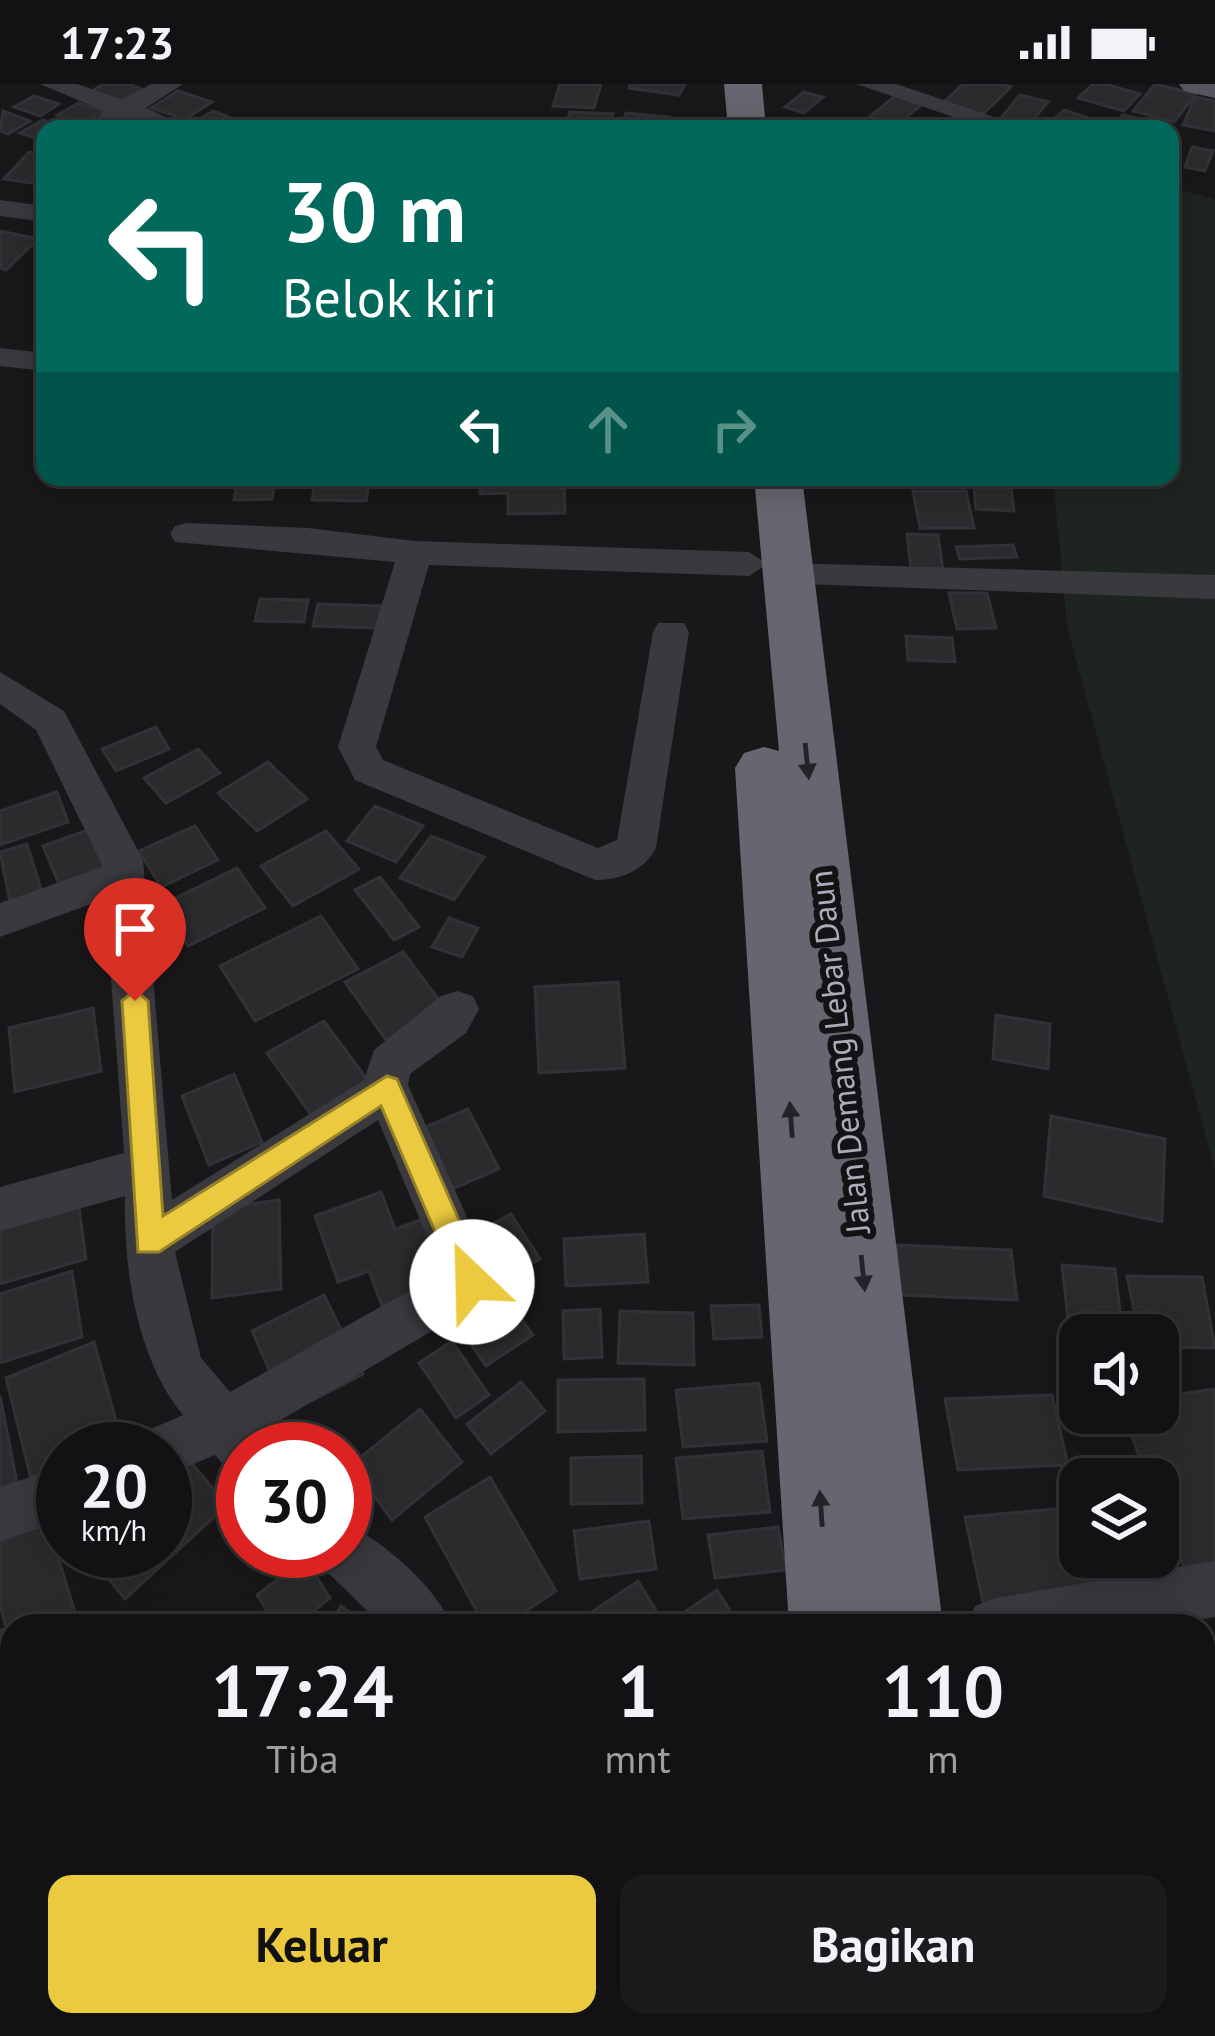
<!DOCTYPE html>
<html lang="id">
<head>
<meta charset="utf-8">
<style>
  body { margin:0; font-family:"PT Sans",sans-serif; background:#1b1b1d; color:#f1f3f6; height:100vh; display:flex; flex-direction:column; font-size:45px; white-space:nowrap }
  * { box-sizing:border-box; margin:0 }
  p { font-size:39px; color:#9c9ea0 }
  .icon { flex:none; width:66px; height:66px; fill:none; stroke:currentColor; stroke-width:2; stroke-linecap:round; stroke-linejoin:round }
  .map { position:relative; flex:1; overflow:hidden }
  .drawer { position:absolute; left:0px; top:1530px; width:1215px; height:423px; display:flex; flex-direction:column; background:#121214; border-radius:36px 36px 0 0; box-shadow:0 6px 30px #0003,0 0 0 3px #313234 }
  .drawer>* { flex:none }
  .hud { position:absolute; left:36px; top:36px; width:1143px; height:366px; border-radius:24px; box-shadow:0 6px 30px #0003,0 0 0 3px #313234; background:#00695c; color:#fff; overflow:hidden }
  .buttons { position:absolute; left:1059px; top:1230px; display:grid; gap:24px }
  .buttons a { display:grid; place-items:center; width:120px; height:120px; border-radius:24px; background:#121214; box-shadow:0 6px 30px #0003,0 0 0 3px #313234; font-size:60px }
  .speed { position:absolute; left:36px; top:1338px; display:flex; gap:24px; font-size:60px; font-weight:700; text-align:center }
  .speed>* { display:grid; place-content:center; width:156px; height:156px; border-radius:50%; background:#121214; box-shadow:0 6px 30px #0003,0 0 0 3px #313234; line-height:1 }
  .speed small { font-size:30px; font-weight:400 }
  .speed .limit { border:18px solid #d22; background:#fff; color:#111 }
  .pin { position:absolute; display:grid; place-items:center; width:102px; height:102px; color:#fff; margin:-123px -51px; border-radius:50% 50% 50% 0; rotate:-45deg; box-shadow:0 0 12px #0007 }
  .pin .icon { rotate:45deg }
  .me { position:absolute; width:132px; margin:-66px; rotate:336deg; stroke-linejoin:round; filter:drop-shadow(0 0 9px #0008) }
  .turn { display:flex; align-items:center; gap:42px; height:252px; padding:0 48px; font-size:54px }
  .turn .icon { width:156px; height:156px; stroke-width:2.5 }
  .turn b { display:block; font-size:84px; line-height:102px }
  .lanes { display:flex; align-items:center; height:114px; padding:0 48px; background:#0003; justify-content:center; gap:60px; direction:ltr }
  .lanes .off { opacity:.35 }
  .eta { display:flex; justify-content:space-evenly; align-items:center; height:204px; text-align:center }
  .eta b { font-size:72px; font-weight:600; line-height:84px }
  .action { display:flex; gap:24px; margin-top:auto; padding:24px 48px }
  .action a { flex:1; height:138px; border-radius:24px; background:#ebca3f; color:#111; font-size:48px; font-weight:600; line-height:138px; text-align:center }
  .action a+a { background:#1b1b1d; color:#f1f3f6 }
  .status { display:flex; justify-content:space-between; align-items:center; height:84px; padding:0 60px; background:#121214; direction:ltr }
  .status svg { height:33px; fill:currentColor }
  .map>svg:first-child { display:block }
  .green { fill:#1e2520 }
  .building { fill:#2b2b2e; stroke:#323236; stroke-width:3 }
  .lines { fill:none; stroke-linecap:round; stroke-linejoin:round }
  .minor { fill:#39393e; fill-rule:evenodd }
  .major { fill:#55555d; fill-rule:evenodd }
  .highway { fill:#65666f; fill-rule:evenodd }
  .oneway { fill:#232427 }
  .route { fill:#ebca3f; stroke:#998329; stroke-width:3 }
  .labels { text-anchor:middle; stroke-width:12; stroke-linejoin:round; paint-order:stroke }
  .street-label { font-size:33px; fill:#aaadb9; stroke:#131315 }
</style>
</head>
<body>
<div class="status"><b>17:23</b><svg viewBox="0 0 49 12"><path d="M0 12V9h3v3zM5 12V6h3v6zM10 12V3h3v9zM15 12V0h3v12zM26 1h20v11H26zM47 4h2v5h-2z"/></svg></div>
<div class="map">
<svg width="1215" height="1952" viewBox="0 0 1215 1952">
  <rect width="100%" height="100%" fill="#18181a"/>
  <path class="green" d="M1170,102L1215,116V1086L1067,542L1053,393H1170Z"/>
  <g class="building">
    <path d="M104,0H128L141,5L114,19L88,9Z"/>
    <path d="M560,0H601L594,24L553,22Z"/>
    <path d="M631,0H685L679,11L629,4Z"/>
    <path d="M963,0H1001L1011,3L983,30L944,18Z"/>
    <path d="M1093,0H1105L1140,10L1124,27L1078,14Z"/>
    <path d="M1155,0L1196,10L1174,38L1133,27Z"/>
    <path d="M178,7L212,18L185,35L151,24Z"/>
    <path d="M804,8L823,13L804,29L785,23Z"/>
    <path d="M1020,11L1048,18L1029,41L1001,34Z"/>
    <path d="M34,12L59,20L40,32L14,23Z"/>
    <path d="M895,12L921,21L894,43L867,35Z"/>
    <path d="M1195,13L1215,17V47L1183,41Z"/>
    <path d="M79,19L102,27L80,40L57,31Z"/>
    <path d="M1064,26L1109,41L1043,45Z"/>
    <path d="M3,27L30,37L8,50L0,47Z"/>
    <path d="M213,27L246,40L209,45L193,39Z"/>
    <path d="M570,28L613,30L609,45H565Z"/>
    <path d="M626,29L670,33L667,45H620Z"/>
    <path d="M1122,31L1159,39L1155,45H1114Z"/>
    <path d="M43,36L70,45H45V58L20,49Z"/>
    <path d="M1192,63L1213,67L1205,87L1185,83Z"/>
    <path d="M29,68L45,71V101L4,95Z"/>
    <path d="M0,147L38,155L6,186L0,184Z"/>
    <path d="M238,393H275L272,415L234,416Z"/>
    <path d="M316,393H370L366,417L312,416Z"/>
    <path d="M481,393H564L565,429L508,430V409L480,410Z"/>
    <path d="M974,402L1011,404L1014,427L976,425Z"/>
    <path d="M913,407H966L974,444H920Z"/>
    <path d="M907,450L938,451L943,486L911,485Z"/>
    <path d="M1013,461L1017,473L960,475L956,463Z"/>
    <path d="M949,509H987L996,544L957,545Z"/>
    <path d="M260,515L308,516L304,538L255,537Z"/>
    <path d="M318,520L381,522L377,544L313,542Z"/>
    <path d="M906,552L952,554L955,578L908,576Z"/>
    <path d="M156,643L169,665L116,687L102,665Z"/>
    <path d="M198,665L220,689L166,719L144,694Z"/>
    <path d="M268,678L307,715L257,747L218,709Z"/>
    <path d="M57,708L68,738L0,761V727Z"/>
    <path d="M375,722L423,742L396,778L347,757Z"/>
    <path d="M195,742L218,776L161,803L139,767Z"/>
    <path d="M93,744L110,780L59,800L43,762Z"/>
    <path d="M326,747L359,785L293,822L261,782Z"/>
    <path d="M431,752L484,773L454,816L400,794Z"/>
    <path d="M27,760L42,808L10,818L0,768Z"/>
    <path d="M237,784L265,824L188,862L161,821Z"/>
    <path d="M380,793L419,843L394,856L355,806Z"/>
    <path d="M321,832L358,885L255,937L220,882Z"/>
    <path d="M449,834L478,844L462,873L432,863Z"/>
    <path d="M403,868L445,924L386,956L345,898Z"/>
    <path d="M618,898L625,984L539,989L535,903Z"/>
    <path d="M93,924L101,987L15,1008L9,944Z"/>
    <path d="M996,931L1050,940L1048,985L993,975Z"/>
    <path d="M324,937L372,1002L314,1035L267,969Z"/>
    <path d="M234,990L262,1058L209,1081L182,1012Z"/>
    <path d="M468,1025L499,1085L452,1105L423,1044Z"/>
    <path d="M1051,1032L1165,1055L1162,1138L1044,1112Z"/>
    <path d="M381,1108L395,1145L426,1134L455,1209L387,1235L369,1187L338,1198L315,1132Z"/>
    <path d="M279,1116L281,1205L212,1214L213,1125Z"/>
    <path d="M79,1123L86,1175L0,1200V1145Z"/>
    <path d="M511,1130L540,1175L507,1193L478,1147Z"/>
    <path d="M644,1150L648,1198L566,1202L564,1155Z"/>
    <path d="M897,1161L1011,1166L1017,1216L900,1211Z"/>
    <path d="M1062,1181L1115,1185L1123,1251H1080V1264L1071,1263Z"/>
    <path d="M72,1187L82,1253L0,1279V1210Z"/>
    <path d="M1127,1192L1202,1193L1215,1264L1158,1263V1251H1139Z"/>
    <path d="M502,1208L533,1251L486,1282L456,1239Z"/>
    <path d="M324,1211L363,1290L288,1329L252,1247Z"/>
    <path d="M759,1221L762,1253L714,1255L711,1222Z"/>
    <path d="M600,1225L602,1273L564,1275L563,1227Z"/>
    <path d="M620,1227L693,1229L694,1281L618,1279Z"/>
    <path d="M452,1257L489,1311L456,1334L419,1279Z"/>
    <path d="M94,1258L124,1365H63V1399L35,1411L6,1294Z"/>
    <path d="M644,1295L645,1346L558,1348V1296Z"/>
    <path d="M521,1298L545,1327L491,1370L467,1340Z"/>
    <path d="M759,1299L767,1357L683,1363L676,1306Z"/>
    <path d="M1215,1305V1484L1186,1488L1158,1420V1395H1147L1124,1329H1158V1313Z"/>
    <path d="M1052,1311L1068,1381L958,1386L945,1315Z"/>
    <path d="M0,1312L18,1403L0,1411Z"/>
    <path d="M420,1325L462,1378L392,1436L351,1381Z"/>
    <path d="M179,1364L227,1421L125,1515L86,1467H165V1376Z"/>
    <path d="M762,1367L770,1428L683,1435L676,1374Z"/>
    <path d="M641,1372L642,1419L571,1420V1374Z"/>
    <path d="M490,1393L556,1507L503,1542H485L425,1433Z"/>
    <path d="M1077,1423L1080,1473H1090L1101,1518L985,1528L965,1433Z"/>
    <path d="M47,1436L79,1542H12V1617L0,1623V1547L6,1544L0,1521V1458Z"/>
    <path d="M649,1437L656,1485L580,1495L574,1447Z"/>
    <path d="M778,1443L786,1486L715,1494L708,1451Z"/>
    <path d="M305,1475L330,1514L295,1542H276L257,1511Z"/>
    <path d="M638,1497L665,1541L717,1506L740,1542H593L587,1531Z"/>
    <path d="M341,1522L368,1542H327Z"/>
    <path d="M12,1662V1790L0,1796V1668Z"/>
    <path d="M12,1922V1941H95L98,1952H0V1929Z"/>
    <path d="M171,1941H272L253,1952H174Z"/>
    <path d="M448,1941H630L616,1952H453Z"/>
    <path d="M676,1941H748L756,1952H666Z"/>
  </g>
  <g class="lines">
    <g class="minor">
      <path d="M40,0H77L123,16L151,0H183L146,24L192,45H154L127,35L99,41L95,35L104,27Z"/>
      <path d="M856,0H896L1030,45H989Z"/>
      <path d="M0,116L45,122V138L0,132Z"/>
      <path d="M0,264L45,269V287L0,282Z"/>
      <path d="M187,439L308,444L415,457L749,468L767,480L749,492L429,481L376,663L383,676L598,764L617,756L653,548L658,539H684L689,548L656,764C644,787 620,796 595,796L355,696L338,663L395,478L175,458L170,450L175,442Z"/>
      <path d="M787,479L1215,491V515L775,499L769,491L775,483Z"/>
      <path d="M0,588L64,627L143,776L172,1116L364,996L374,966L441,912L457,907L473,912L479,925L466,949L410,990L408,1001L496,1198L488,1214L264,1346L271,1365H243V1391L226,1384L215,1371L165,1392V1365H139L146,1347L183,1331C137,1276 123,1183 125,1112L0,1147V1103L124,1069L105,815L0,853V819L103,783L36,646L0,620ZM378,1036L442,1188L230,1308L201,1274L175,1168Z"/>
      <path d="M63,1382V1436L0,1457V1403Z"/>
      <path d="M345,1440C383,1456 437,1504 452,1542H383L325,1486L317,1467H345Z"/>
      <path d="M1215,1477V1533L1161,1542H967L975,1522L995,1514Z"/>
      <path d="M12,1829V1892L0,1897V1834Z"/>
      <path d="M333,1941H408L404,1952H329Z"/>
    </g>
    <path class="major" d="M1179,0H1215V14L1184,7Z"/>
    <g class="highway">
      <path d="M724,0H762L766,45H728Z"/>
      <path d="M754,393H802L943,1542H789L735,684L744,669L764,663L779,667Z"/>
      <path d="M808,1941H983L984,1952H809Z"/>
    </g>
  </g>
  <defs><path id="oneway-solid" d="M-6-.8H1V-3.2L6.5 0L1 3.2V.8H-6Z" transform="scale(3)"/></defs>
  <g class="oneway">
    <use href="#oneway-solid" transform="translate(807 677) rotate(84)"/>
    <use href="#oneway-solid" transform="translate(791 1036) rotate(-94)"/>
    <use href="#oneway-solid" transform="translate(863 1189) rotate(84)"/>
    <use href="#oneway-solid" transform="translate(821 1425) rotate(-94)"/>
  </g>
  <path class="route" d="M135,906L148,917L163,1132L387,992L397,995L482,1188L487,1198L482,1208H461L381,1022L159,1168H138L122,917Z"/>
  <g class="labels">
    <g class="street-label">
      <text transform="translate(839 968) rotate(-96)" y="12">Jalan Demang Lebar Daun</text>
    </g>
  </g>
</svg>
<div class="buttons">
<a><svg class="icon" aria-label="sound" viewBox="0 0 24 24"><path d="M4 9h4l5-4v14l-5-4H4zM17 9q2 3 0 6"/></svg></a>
<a><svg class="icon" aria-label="layers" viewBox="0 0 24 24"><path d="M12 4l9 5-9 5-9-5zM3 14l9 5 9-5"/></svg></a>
</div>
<div class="speed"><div>20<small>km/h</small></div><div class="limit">30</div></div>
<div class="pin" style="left:135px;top:917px;background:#d93025"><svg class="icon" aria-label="arrive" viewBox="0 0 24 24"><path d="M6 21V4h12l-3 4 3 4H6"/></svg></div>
<svg class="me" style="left:472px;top:1198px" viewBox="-20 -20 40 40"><circle r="19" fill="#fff"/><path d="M0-13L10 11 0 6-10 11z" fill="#ebca3f"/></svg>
<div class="hud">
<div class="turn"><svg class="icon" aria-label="left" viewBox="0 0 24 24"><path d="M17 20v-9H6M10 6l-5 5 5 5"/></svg><div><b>30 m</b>Belok kiri</div></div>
<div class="lanes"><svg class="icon" aria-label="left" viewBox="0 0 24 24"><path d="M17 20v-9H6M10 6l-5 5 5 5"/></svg><svg class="icon off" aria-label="ahead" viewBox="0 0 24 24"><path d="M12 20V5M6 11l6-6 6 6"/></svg><svg class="icon off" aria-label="right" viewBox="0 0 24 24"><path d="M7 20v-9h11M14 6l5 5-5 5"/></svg></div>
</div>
<section class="drawer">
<div class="eta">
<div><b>17:24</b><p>Tiba</p></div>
<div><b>1</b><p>mnt</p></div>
<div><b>110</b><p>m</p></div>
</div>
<div class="action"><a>Keluar</a><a>Bagikan</a></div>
</section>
</div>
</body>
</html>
